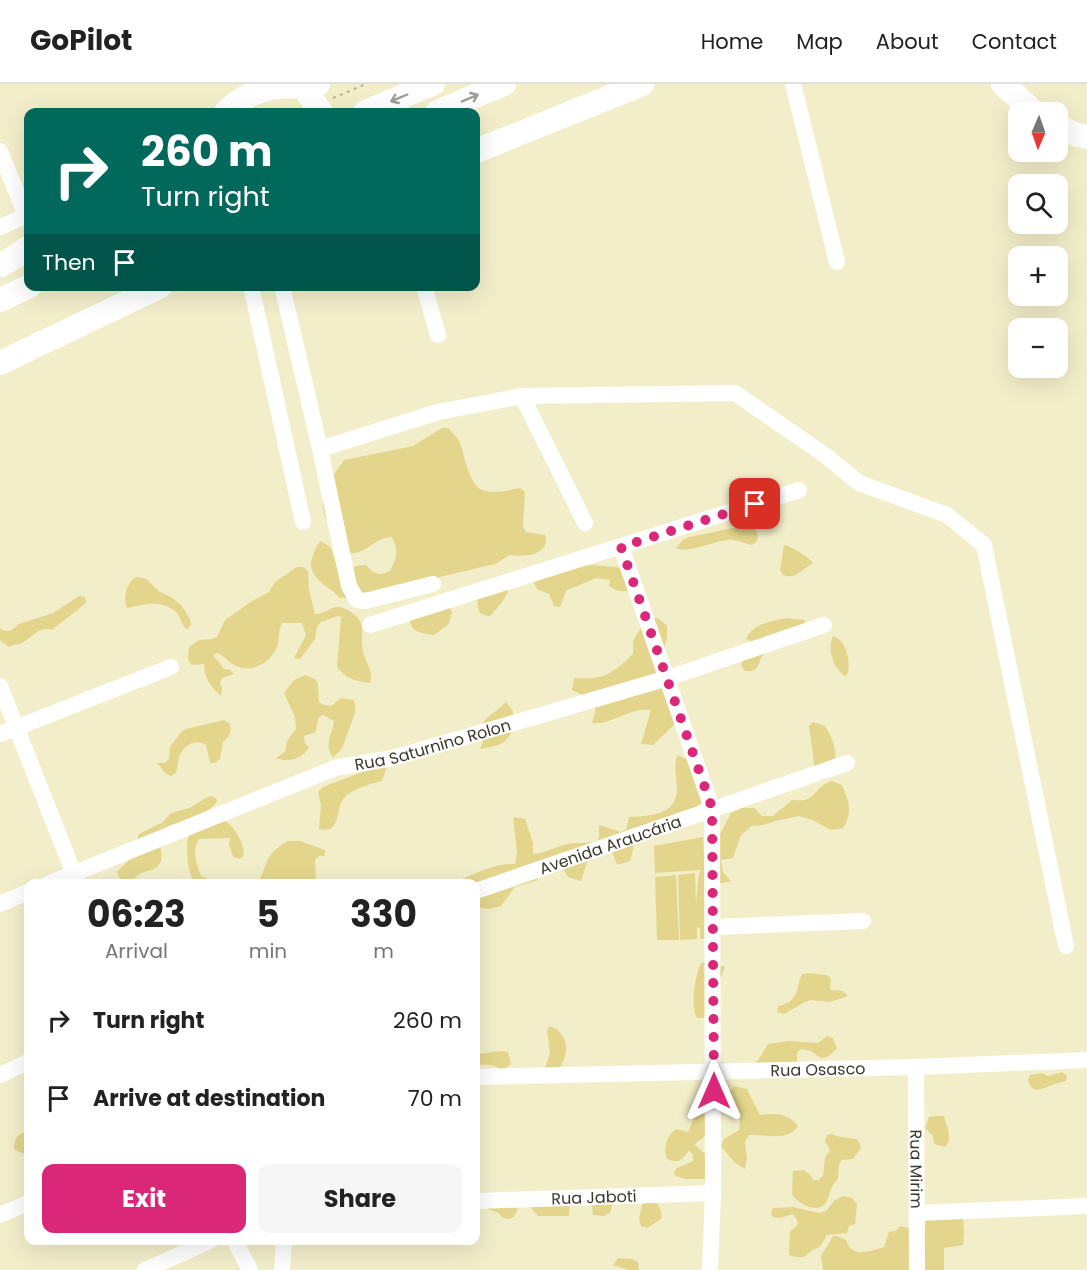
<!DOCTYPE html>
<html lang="en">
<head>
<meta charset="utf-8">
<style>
  body { margin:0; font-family:Poppins,sans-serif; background:#f6f6f6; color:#222; height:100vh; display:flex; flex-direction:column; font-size:22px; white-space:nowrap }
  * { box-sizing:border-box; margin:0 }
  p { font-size:20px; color:#767676 }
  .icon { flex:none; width:33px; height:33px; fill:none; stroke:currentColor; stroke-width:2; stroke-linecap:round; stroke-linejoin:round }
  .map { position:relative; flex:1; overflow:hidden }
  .sheet { position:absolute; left:24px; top:795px; width:456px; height:366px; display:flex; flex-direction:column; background:#fff; border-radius:12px; box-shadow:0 6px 24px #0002 }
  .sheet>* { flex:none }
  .guide { position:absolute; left:24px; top:24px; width:456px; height:183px; border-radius:12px; box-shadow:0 6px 24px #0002; background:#00695c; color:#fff; overflow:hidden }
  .needle { width:39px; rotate:182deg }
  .controls { position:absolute; left:1008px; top:18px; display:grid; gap:12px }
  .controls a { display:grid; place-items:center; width:60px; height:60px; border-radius:12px; background:#fff; box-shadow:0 6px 24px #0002; font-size:30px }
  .pin { position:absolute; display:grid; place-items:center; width:51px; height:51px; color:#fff; margin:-26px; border-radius:12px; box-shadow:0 3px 9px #0006 }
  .me { position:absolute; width:66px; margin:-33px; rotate:0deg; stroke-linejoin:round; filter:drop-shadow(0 0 4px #0008) }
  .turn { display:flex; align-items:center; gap:21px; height:126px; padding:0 18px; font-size:27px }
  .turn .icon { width:78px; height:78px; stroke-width:2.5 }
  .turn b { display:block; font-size:42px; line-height:51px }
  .then { display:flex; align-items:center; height:57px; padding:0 18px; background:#0003; gap:12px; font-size:22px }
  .eta { display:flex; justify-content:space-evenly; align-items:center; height:102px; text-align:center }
  .eta b { font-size:36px; font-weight:700; line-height:42px }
  .cta { display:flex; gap:12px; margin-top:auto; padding:12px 18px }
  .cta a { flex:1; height:69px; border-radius:12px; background:#db2777; color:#fff; font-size:24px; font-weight:700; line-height:69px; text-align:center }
  .cta a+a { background:#f6f6f6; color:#222 }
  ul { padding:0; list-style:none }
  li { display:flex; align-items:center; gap:18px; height:78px; padding:0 18px }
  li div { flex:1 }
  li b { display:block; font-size:22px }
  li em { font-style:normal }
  header { display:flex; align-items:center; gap:36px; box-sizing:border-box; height:84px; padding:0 30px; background:#fff; border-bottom:2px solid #e0e0e0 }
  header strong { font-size:28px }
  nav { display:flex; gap:33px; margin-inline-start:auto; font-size:21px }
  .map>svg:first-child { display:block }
  .green { fill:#e3d68c }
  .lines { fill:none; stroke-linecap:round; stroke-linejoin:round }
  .path { stroke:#b4b094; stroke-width:2; stroke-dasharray:3 4.5; stroke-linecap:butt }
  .minor { stroke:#fff; stroke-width:16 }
  .highway { stroke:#fff; stroke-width:24 }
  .oneway { stroke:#9d9c95 }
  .route { stroke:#db2777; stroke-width:10; stroke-dasharray:0 18 }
  .labels { text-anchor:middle; stroke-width:5; stroke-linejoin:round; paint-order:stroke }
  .street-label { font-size:16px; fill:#3b382b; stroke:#f3eeca }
</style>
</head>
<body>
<header>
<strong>GoPilot</strong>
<nav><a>Home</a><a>Map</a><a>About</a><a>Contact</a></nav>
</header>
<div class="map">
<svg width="1087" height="1186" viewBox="0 0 1087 1186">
  <rect width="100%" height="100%" fill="#f3eeca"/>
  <g class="green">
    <path d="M262,24L282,25L294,28H250Z"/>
    <path d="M442,344H448C452,349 458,353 460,359C465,372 469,405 486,407C497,409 509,406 520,404L525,408L523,443L526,448L545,451C551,472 524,473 510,471L495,480L350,514H340C329,502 306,494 312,474C315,467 316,461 321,457L331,464L338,486C348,487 356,480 366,481C375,491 378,492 390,487C397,473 399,467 392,453C374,453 365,472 348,469C335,452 318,432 324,409C327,398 338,386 344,376L413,362Z"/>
    <path d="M743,442L755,445L758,451L757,457L752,461C744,460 737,455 728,456C715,457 686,470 676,464L684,455L689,453Z"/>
    <path d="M784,461C791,462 809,473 813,479C802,485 796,496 783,491L780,486Z"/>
    <path d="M592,481L625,484L633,504C625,509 616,508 609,502L610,496L596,494L566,507L560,523L554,522L549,510L537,505L534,499L538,494L580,482Z"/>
    <path d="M297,483H303L308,487L309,506L315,530C326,530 329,523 337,523C342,523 347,525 351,528C369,540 359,550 363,567C365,579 374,586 370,599C358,598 343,594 337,582L341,533L338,532L321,538L317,543L315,555L300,575L294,574L306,551L302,539H282C278,547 280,555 277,563C271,579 250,590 234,581C228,578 224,572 218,569L213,571L224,585L230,586L234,590L222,594L220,599L222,605L221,612C211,603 204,594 204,580L191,581L188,575L189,563L199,556L212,555L217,553L225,536L252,517L269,508L275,498Z"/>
    <path d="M137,493L146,495L160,508L171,513L182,522L190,535L191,541L187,545L185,544C181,539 180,531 175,527C159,515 144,521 127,524C123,514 126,498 137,493Z"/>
    <path d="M504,503L508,507C505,516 497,524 490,532C474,531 479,522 477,511Z"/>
    <path d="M79,512L85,513L86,519L52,546C37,541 32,556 19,560C15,561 12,561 9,563L0,556V544L4,547H10L19,540L53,529Z"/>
    <path d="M449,523L452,528L449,540L434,551C422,549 410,549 410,534Z"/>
    <path d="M646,534H658L667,542V554L664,565L665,609L679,636L653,661L641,660L651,626C629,623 613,641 592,639L595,629V617L572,606L574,594C602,597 614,589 633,570V557Z"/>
    <path d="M786,534L804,536L807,542L766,567L762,572L757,584L752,587H745L741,581L753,558L746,555C751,540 772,537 786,534Z"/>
    <path d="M833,552C847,557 850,576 848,589L845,592C833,584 827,566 833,552Z"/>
    <path d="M305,591L315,595L318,600L319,618L324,621L331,622L341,614L354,616C358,629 352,636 348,648C344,659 343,666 333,673C323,662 333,649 334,637L323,631L318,634L316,648L304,652L305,659L309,663C304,675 287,679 276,674L286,667C285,656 290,653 296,645L295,633L284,609L294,596Z"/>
    <path d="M506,618L513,627C514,655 508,661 480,665L486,650L479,646L485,636Z"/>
    <path d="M224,636L230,640L231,646L228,653L223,658L220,675L215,679H210L206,661C198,655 186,659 181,669C178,674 178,682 176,689L171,692L166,690L157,679H164L169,675L170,663L181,648L186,645Z"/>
    <path d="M813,638L825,642C834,657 839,669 832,686C829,693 827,696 818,697L814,693C815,675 811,660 809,642Z"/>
    <path d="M677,671L688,676L710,713L690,727L636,754L630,777L617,781L609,759L589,773L581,797L568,793L561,782L541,784L538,796L515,803L501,822L489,825L476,823V800L462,799L460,796C478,788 496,779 515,780L517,768L513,733L525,735L533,759V770C546,769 555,763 567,760C576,758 587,760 597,757L599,752V741L621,748L626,745L629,733C650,732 678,731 677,703C676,691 674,683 677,671Z"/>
    <path d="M387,682L382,697C370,700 355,704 346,712C334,722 343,751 319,745L321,721L318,708L323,703L362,688Z"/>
    <path d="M831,697L842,701C849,717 853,729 843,744L831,746L812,736L799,732L775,737L763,741L752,742L741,751L733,774L721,776L723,788L731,797L719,800L709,855H700V844L697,843V855L680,856L678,791L695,789L696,818L699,789L701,786L655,789L654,762L703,753L704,771L714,762L731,729L742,724H754L762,732H773L792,716C818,719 811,705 831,697Z"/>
    <path d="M210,712L216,714L217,717C211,728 194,732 182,738C178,740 173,739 169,742C150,753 167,767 160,779C156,787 146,786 140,790C136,792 133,796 130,799H122L117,788L130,775L139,750L163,738L171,729L189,724Z"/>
    <path d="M224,736C235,743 244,759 244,772L239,775L233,773L229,761L230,754L199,755C191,766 197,780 201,792L218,799H194C187,783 186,769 188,752Z"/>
    <path d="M288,757H300L325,766V772H319L315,776L316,799H257C263,792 263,786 267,777C270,769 280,761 288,757Z"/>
    <path d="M676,791L679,856H657L655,793Z"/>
    <path d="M708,877L725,883L704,934H697C690,922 695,891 701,879Z"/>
    <path d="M808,889L827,891L831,895L830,906L843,907L848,912L830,918L811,916L805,918L784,930L777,928L778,922C800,918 795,905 802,890Z"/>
    <path d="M549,942C570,948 570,972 558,986L544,988L550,969L547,947Z"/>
    <path d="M827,952L833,954L837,965L827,973L821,974L810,967L802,965L797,968V980H753L758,976L768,960L789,957L818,959Z"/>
    <path d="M503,967L508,968L511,980L501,987C496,979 484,981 476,981V970Z"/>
    <path d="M1062,988L1067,992L1066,997C1061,999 1057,999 1052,1001C1041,1005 1033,1011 1028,997L1030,991L1042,989L1048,992Z"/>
    <path d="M734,1002L747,1005L760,1031C776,1029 788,1029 798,1042C788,1058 765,1050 749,1051L745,1058L747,1074L745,1085L734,1078L721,1062L724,1055L739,1046L740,1037L729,1009Z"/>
    <path d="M702,1011L707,1019L710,1048L696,1059L695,1061L710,1074L707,1095H686L675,1092L674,1088L677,1084L693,1077V1071L689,1066C682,1076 679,1080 667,1075C663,1063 666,1053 676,1045L688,1048L693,1036L696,1013Z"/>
    <path d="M936,1032H944C946,1042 954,1055 945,1063L934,1060L933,1052L925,1044L929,1033Z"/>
    <path d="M28,1047V1072L14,1065C14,1054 18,1050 28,1047Z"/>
    <path d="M832,1050C840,1054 848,1053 858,1056L861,1064L853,1075L842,1076L839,1080L838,1095C829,1104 831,1108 827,1117C819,1132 799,1120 792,1111L793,1087L804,1086L811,1092L813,1096H819L823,1091L825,1074L830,1066L825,1057L827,1051Z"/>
    <path d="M843,1112L852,1114L857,1120L855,1140L849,1142L847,1149L827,1151L820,1163C803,1168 810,1178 789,1171L790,1147L797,1142L798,1138L793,1130L780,1134L773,1133L771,1130L773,1124L793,1123L819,1129L826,1127L835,1116Z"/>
    <path d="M644,1113C655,1115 663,1123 661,1135L647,1144L641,1142L639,1134Z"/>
    <path d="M597,1116H609L612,1121L610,1129L603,1132L593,1131L592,1121Z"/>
    <path d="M515,1118L518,1125L514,1133L508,1135L501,1133L499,1129L488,1125L487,1121Z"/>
    <path d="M570,1119L569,1132H538L530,1123Z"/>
    <path d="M963,1134L964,1149L963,1161L944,1164V1186H922L925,1136Z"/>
    <path d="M901,1142L914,1146L915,1186H823L821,1172L833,1152H837L846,1156C852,1175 870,1167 884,1163L889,1148L895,1147Z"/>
    <path d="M618,1174L632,1175L638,1178L639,1186H629L613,1181Z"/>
  </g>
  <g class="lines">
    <path class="path" d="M333,14L366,0"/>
    <g class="minor">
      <path d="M793,0L837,178"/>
      <path d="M0,67L26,132"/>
      <path d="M0,143L28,131"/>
      <path d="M251,202L303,438"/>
      <path d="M282,202L320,365L349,502L357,516L365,517L433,500"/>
      <path d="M424,202L438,251"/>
      <path d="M522,312L585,439"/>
      <path d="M320,365L438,328L522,312L735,309L826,372L859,399L947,431L984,461L1066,862"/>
      <path d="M621,463L712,724L713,1109L710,1186"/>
      <path d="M370,541L799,406"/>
      <path d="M0,602L78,800"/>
      <path d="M0,650L171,583"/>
      <path id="s1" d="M48,800L335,684L393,674L668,594L824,541"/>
      <path id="s2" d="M476,807L847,679"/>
      <path d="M0,820L28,808"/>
      <path d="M712,843L863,837"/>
      <path id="s3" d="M916,983L917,1186"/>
      <path d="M0,991L28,978"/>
      <path id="s4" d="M476,993L916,983L1087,976"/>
      <path id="s5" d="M476,1117L713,1109"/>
      <path d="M918,1129L1087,1122"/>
      <path d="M0,1131L28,1119"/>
      <path d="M234,1156L250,1186"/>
      <path d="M145,1186L212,1156"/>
      <path d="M282,1186L284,1156"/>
    </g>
    <g class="highway">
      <path d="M1003,0L1034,28"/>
      <path d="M303,3L321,28"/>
      <path d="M226,28C238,16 259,5 276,3C291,2 304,3 318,0"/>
      <path d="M365,28L433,0"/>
      <path d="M437,28L504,0"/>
      <path d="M1058,42L1077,51L1087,53"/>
      <path d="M476,67L642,0"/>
      <path d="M1,181L28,164"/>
      <path d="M0,216L30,202"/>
      <path d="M0,279L161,202"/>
    </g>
  </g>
  <defs><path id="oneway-shaft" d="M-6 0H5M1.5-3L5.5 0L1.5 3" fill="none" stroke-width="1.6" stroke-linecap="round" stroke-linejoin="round" transform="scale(1.5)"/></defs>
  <g class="oneway">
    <use href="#oneway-shaft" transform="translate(399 14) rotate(157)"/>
    <use href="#oneway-shaft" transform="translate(470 14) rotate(-23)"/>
  </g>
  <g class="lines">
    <path class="route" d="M714,1007L712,724L621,463L755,420"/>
  </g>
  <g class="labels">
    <g class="street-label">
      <text dy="6" stroke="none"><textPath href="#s1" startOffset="410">Rua Saturnino Rolon</textPath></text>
      <text dy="6" stroke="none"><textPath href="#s2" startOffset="142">Avenida Araucária</textPath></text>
      <text dy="6" stroke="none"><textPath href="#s4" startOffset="342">Rua Osasco</textPath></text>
      <text dy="6" stroke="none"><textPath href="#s3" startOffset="102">Rua Mirim</textPath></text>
      <text dy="6" stroke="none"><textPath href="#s5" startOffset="118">Rua Jaboti</textPath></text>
    </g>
  </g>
</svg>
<div class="controls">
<a><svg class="needle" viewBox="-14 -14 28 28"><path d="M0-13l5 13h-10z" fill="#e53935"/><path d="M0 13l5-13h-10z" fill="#767676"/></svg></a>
<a><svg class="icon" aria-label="search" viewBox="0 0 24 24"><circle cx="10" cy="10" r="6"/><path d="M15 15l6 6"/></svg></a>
<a>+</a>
<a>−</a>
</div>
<div class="pin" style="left:755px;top:420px;background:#d93025"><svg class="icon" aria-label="arrive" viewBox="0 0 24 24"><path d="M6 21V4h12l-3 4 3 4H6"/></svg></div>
<svg class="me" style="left:714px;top:1007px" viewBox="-20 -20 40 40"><path d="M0-17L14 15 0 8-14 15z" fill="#db2777" stroke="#fff" stroke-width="4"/></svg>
<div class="guide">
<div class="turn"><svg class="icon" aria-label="right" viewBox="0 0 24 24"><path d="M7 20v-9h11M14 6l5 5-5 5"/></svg><div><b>260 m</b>Turn right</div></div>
<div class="then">Then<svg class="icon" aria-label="arrive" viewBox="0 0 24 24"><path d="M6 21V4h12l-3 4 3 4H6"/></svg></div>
</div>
<section class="sheet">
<div class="eta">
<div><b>06:23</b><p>Arrival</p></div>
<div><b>5</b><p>min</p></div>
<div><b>330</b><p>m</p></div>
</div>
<ul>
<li><svg class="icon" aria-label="right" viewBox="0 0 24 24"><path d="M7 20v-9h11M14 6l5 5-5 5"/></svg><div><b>Turn right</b></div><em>260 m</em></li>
<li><svg class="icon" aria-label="arrive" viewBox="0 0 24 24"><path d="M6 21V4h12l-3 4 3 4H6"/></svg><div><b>Arrive at destination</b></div><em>70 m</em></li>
</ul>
<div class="cta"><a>Exit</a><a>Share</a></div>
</section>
</div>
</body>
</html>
